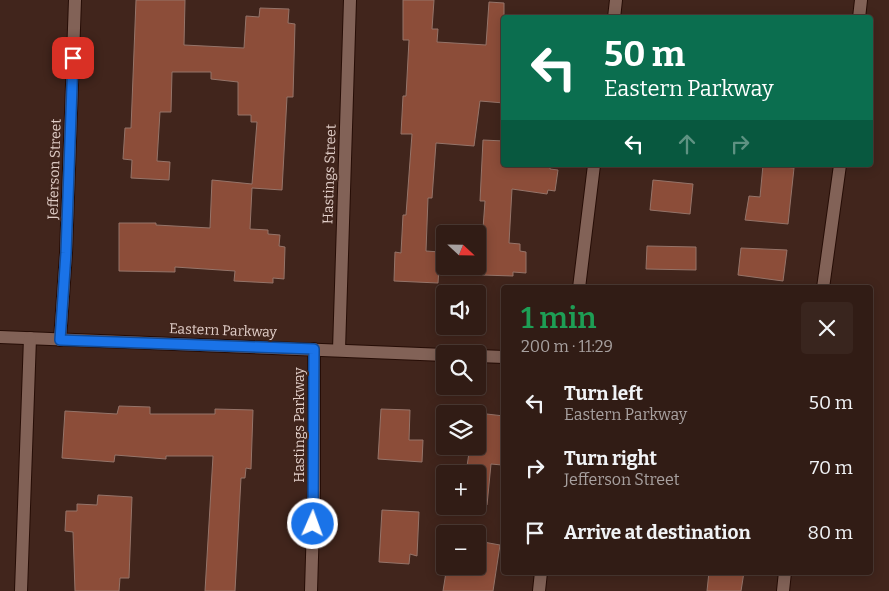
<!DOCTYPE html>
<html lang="en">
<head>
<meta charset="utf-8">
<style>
  body { margin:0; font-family:Bitter,serif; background:#39251e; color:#f1f3f6; height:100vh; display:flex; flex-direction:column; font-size:19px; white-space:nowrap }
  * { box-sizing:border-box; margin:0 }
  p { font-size:16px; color:#a8a1a0 }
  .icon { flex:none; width:28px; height:28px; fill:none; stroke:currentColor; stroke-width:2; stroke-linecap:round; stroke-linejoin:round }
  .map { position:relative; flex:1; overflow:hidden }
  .panel { position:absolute; left:501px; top:285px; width:372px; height:290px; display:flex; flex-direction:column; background:#311c15; border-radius:5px; box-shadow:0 2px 12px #0003,0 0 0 1px #4c3a34 }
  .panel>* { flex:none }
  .guide { position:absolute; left:501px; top:15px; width:372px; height:152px; border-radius:5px; box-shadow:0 2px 12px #0003,0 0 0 1px #4c3a34; background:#0b6e4f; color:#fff; overflow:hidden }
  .needle { width:32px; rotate:112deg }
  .buttons { position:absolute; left:436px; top:225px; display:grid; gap:10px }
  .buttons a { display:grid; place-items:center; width:50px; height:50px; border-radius:5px; background:#311c15; box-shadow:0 2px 12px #0003,0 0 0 1px #4c3a34; font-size:25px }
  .pin { position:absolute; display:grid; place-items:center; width:42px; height:42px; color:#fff; margin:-21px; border-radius:10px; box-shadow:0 2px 8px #0006 }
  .me { position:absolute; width:55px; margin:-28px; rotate:2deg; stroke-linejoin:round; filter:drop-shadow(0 0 4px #0008) }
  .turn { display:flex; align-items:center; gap:18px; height:105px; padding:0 20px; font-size:22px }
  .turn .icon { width:65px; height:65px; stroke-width:2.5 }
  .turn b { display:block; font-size:35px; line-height:42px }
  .lanes { display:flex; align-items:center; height:48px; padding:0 20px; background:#0003; justify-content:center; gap:25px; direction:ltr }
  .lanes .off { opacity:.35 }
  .round { display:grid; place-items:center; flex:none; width:52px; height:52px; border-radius:5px; background:#39251e }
  .headline { display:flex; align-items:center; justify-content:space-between; height:85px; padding:0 20px }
  h1 { font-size:30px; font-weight:600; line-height:38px; color:#1e9e55 }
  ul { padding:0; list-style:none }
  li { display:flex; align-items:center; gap:15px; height:65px; padding:0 20px }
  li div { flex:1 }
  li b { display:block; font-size:19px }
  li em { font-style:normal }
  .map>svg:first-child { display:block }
  .building { fill:#8c4d39; stroke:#957469 }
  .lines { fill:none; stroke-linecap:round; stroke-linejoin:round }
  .minor-casing { stroke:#260d06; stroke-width:14 }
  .minor { stroke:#826257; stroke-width:12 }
  .route-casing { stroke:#114b97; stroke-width:12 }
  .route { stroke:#1a73e8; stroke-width:9 }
  .labels { text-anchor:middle; stroke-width:4; stroke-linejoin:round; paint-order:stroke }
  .street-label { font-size:14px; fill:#e1cec8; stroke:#41251c }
</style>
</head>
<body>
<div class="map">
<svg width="889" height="591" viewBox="0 0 889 591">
  <rect width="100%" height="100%" fill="#41251c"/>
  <g class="building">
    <path d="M136,0H185L184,45L244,48L246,16L259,17L260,8L289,9L288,23L295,24L293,97H287L282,190L252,188L250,229L268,230V234L280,235L279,246L285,247L284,279L273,278V283L234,281L235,271L175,267V272L119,271V223H156V225L210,228L212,180L252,184L257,122H251V115H238V82L211,79V72H172L171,112H160L157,161L170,162L169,180L131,178L132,160L123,159L125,128H131Z"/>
    <path d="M403,0H434L432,29H438L437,42L486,45L489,2L504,3V103L480,101L474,146L436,143L432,198H428L426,251L440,252L438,283L394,281L395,252L401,253L403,215H406L412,134H401L403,96H406L409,40H403Z"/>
    <path d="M483,140L504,141L503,165H550V169L558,170L555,191L548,190L547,194L512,189L509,243L520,244V251L526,252V273L513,272V276L482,275V266L478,265V243H482L485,201H480Z"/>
    <path d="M763,165L794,168L788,224L745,220L749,196L760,197Z"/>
    <path d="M653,180L693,184L690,214L650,210Z"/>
    <path d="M647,246L696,247V270L646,269Z"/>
    <path d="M741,248L787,250L783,281L738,275Z"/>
    <path d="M119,406L150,407V414H215V409L253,410L251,469L246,468L245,478H241L235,591H205L213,456H166V459L115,455L114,462L62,458L65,411L117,414Z"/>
    <path d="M381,409L410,410L409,440H423L422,462L378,459Z"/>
    <path d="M478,413L504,416L502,465L491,464L487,505L478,504V474H456L466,473L470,446H478Z"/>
    <path d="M98,495L132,497L129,578H120L119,591H75L73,532L65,531L66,511H77V504L97,505Z"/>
    <path d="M382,510L419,512L417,556L410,554L409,564L379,562Z"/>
    <path d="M478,541L500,545L493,591H443L447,566H478Z"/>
    <path d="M709,572H744L741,591H707Z"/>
  </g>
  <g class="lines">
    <defs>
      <g id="minor">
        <path d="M614,18L616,0"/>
        <path d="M859,18L861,0"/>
        <path d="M579,288L594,165"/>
        <path d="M823,288L840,165"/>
        <path d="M0,337L445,355"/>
        <path d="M60,340L66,253L75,0"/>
        <path d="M339,350L350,0"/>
        <path d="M478,356L504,357"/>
        <path d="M21,591L30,338"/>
        <path d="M311,591L314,490V349"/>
        <path d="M539,591L541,572"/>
        <path d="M783,591L785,572"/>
      </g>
    </defs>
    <use href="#minor" class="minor-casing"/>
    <use href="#minor" class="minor"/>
  </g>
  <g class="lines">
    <defs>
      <path id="route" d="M73,58L66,253L60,340L314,349L313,524"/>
    </defs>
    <use href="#route" class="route-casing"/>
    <use href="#route" class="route"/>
  </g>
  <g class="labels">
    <g class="street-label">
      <text transform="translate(54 169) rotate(-88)" y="5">Jefferson Street</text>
      <text transform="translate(329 174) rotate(-88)" y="5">Hastings Street</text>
      <text transform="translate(223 330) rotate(2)" y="5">Eastern Parkway</text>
      <text transform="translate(299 425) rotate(-90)" y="5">Hastings Parkway</text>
    </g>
  </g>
</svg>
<div class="buttons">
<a><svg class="needle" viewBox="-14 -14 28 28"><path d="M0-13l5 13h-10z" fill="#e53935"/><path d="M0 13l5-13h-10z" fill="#a8a1a0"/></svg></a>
<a><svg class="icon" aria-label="sound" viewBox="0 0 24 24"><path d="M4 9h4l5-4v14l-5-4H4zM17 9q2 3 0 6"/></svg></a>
<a><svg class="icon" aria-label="search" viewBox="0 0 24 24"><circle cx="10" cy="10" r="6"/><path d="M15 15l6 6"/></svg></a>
<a><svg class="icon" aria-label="layers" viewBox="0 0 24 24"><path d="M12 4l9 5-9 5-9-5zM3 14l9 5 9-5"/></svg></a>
<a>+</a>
<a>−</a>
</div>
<div class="pin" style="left:73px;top:58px;background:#d93025"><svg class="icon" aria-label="arrive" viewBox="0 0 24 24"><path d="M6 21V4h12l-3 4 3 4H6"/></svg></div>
<svg class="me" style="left:313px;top:524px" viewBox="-20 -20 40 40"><circle r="17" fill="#1a73e8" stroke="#fff" stroke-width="3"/><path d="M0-11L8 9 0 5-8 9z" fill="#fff"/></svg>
<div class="guide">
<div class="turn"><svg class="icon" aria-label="left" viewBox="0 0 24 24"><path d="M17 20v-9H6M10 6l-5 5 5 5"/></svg><div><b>50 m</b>Eastern Parkway</div></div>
<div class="lanes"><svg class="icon" aria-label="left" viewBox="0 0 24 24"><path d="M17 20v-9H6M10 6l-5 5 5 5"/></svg><svg class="icon off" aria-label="ahead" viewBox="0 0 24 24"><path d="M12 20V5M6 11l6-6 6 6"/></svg><svg class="icon off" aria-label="right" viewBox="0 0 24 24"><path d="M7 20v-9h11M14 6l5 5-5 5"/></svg></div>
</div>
<section class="panel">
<div class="headline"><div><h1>1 min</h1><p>200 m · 11:29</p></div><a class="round"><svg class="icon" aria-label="close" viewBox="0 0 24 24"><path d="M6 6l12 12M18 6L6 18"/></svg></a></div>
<ul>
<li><svg class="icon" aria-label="left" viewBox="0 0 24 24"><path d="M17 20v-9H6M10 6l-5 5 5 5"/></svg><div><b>Turn left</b><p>Eastern Parkway</p></div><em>50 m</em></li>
<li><svg class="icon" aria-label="right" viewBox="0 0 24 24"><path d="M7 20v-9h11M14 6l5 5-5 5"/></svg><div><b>Turn right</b><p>Jefferson Street</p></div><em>70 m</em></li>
<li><svg class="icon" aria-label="arrive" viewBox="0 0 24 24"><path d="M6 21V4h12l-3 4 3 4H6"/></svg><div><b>Arrive at destination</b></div><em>80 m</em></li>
</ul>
</section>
</div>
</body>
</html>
